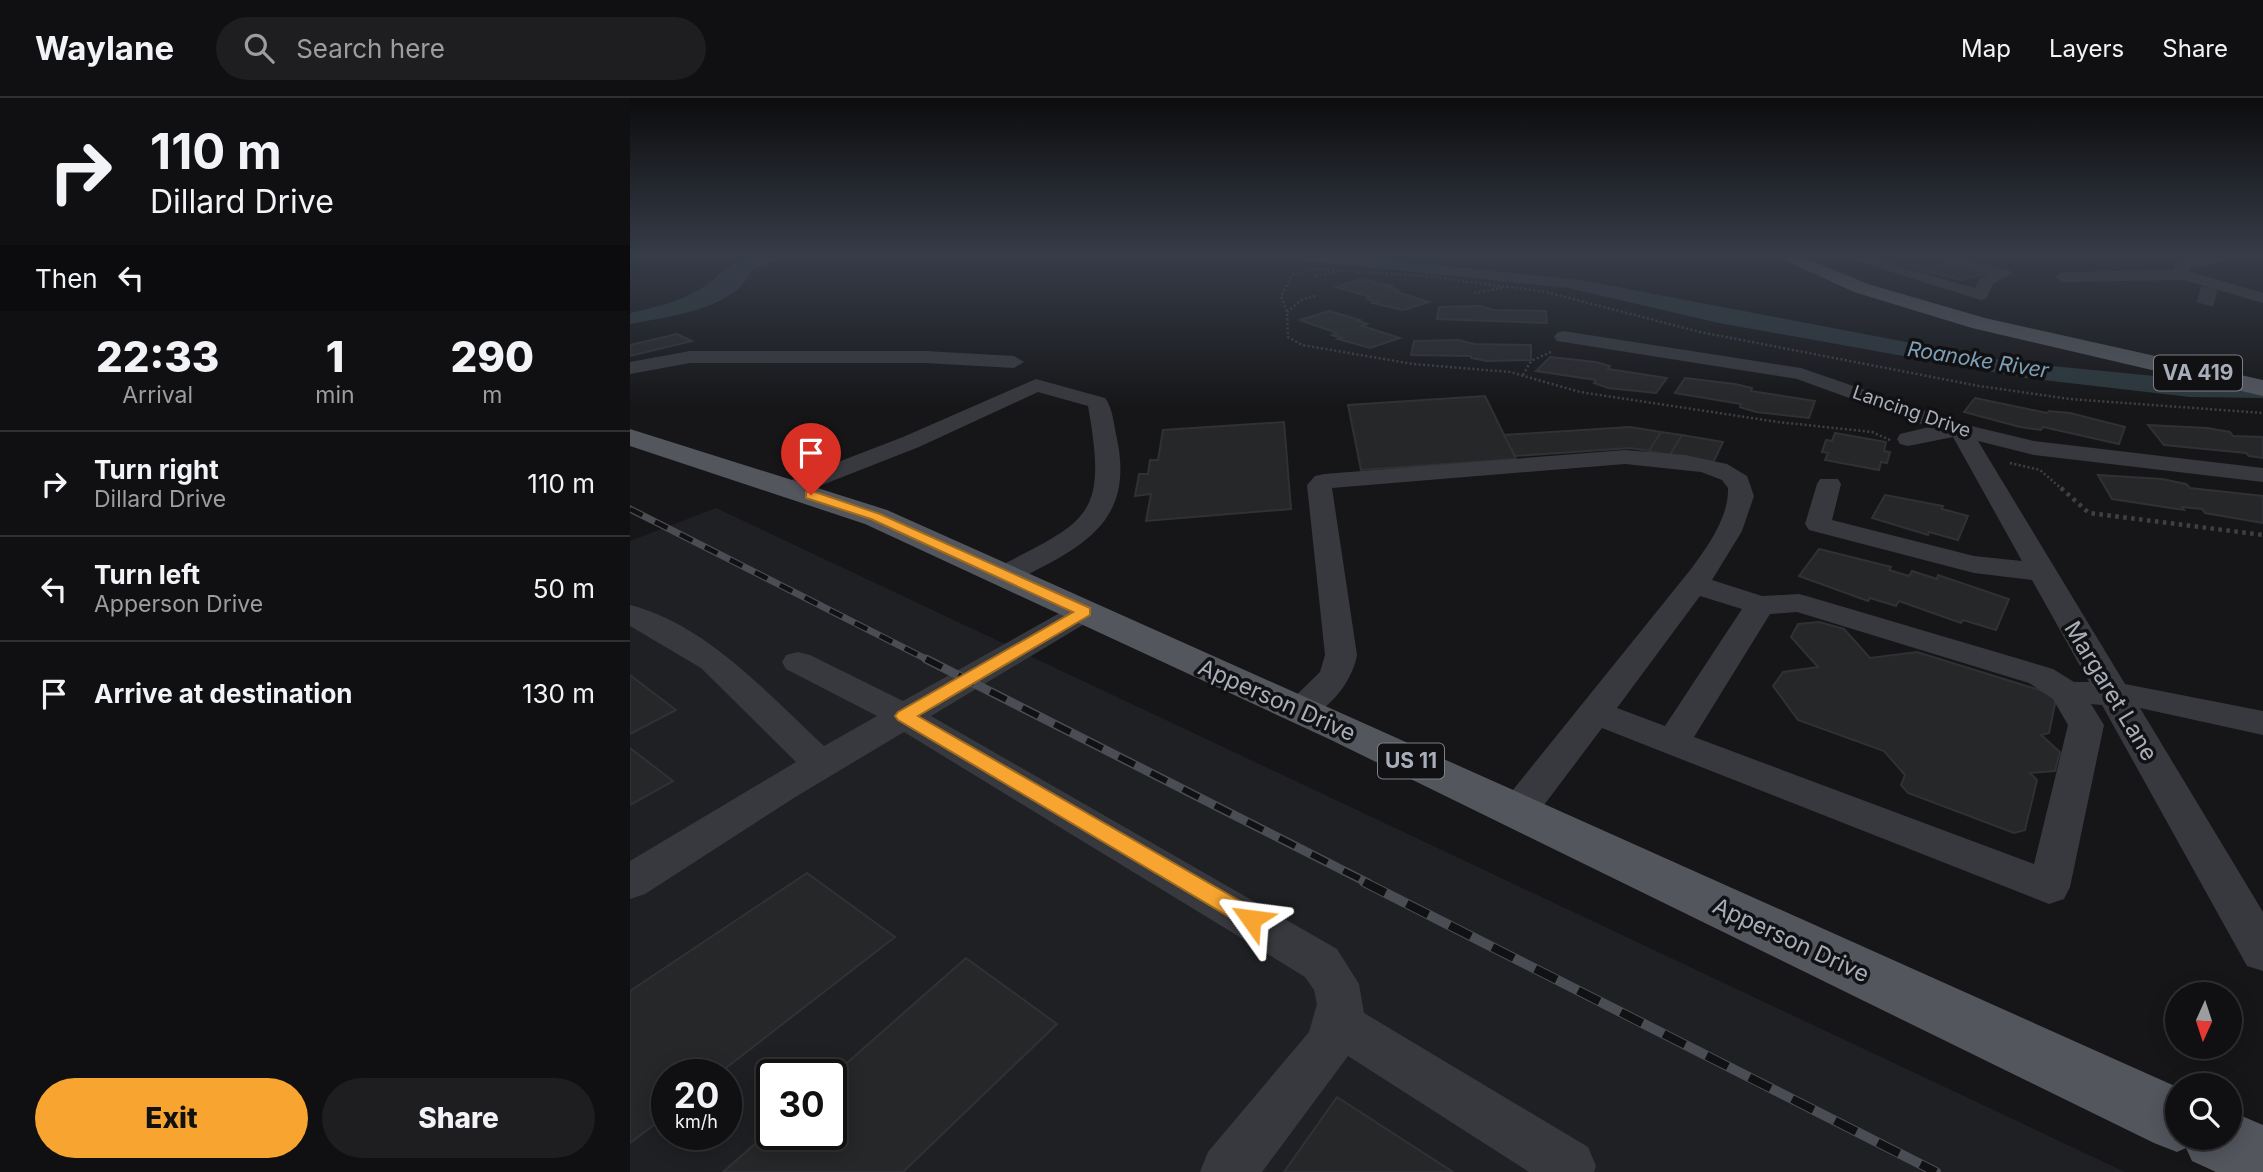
<!DOCTYPE html>
<html lang="en">
<head>
<meta charset="utf-8">
<style>
  body { margin:0; font-family:Inter,sans-serif; background:#1e1e20; color:#f1f3f6; height:100vh; display:flex; flex-direction:column; font-size:26px; white-space:nowrap }
  * { box-sizing:border-box; margin:0 }
  p { font-size:23px; color:#9c9d9f }
  .icon { flex:none; width:38px; height:38px; fill:none; stroke:currentColor; stroke-width:2; stroke-linecap:round; stroke-linejoin:round }
  .map { position:relative; flex:1; overflow:hidden }
  .details { display:flex; flex-direction:column; background:#101012; width:630px }
  .details>* { flex:none }
  .banner { background:#101012; color:#f1f3f6; overflow:hidden }
  .needle { width:46px; rotate:183deg }
  .fabs { position:absolute; left:1535px; top:884px; display:grid; gap:14px }
  .fabs a { display:grid; place-items:center; width:77px; height:77px; border-radius:50%; background:#101012; box-shadow:0 4px 18px #0003,0 0 0 2px #303032; font-size:35px }
  .speed { position:absolute; left:21px; top:961px; display:flex; gap:14px; font-size:35px; font-weight:700; text-align:center }
  .speed>* { display:grid; place-content:center; width:91px; height:91px; border-radius:50%; background:#101012; box-shadow:0 4px 18px #0003,0 0 0 2px #303032; line-height:1 }
  .speed small { font-size:18px; font-weight:400 }
  .speed .limit { border:4px solid #111; border-radius:10px; background:#fff; color:#111 }
  .pin { position:absolute; display:grid; place-items:center; width:60px; height:60px; color:#fff; margin:-72px -30px; border-radius:50% 50% 50% 0; rotate:-45deg; box-shadow:0 0 7px #0007 }
  .pin .icon { rotate:45deg }
  .me { position:absolute; width:77px; margin:-38px; rotate:301deg; stroke-linejoin:round; filter:drop-shadow(0 0 5px #0008) }
  .turn { display:flex; align-items:center; gap:24px; height:147px; padding:0 35px; font-size:32px }
  .turn .icon { width:91px; height:91px; stroke-width:2.5 }
  .turn b { display:block; font-size:49px; line-height:60px }
  .then { display:flex; align-items:center; height:66px; padding:0 35px; background:#0003; gap:14px; font-size:26px }
  .eta { display:flex; justify-content:space-evenly; align-items:center; height:119px; text-align:center }
  .eta b { font-size:42px; font-weight:800; line-height:49px }
  .primary-button { display:flex; gap:14px; margin-top:auto; padding:14px 35px }
  .primary-button a { flex:1; height:80px; border-radius:42px; background:#f7a530; color:#111; font-size:28px; font-weight:800; line-height:80px; text-align:center }
  .primary-button a+a { background:#1e1e20; color:#f1f3f6 }
  ul { padding:0; list-style:none }
  li { display:flex; align-items:center; gap:21px; height:105px; padding:0 35px; border-top:2px solid #303032 }
  li div { flex:1 }
  li b { display:block; font-size:26px }
  li em { font-style:normal }
  header { display:flex; align-items:center; gap:42px; box-sizing:border-box; height:98px; padding:0 35px; background:#101012; border-bottom:2px solid #303032 }
  header strong { font-size:33px }
  nav { display:flex; gap:38px; margin-inline-start:auto; font-size:24px }
  .search { width:490px; height:63px; background:#1e1e20; display:flex; align-items:center; gap:18px; box-sizing:border-box; padding:0 24px; border-radius:38px; color:#9c9d9f; font-size:26px }
  main { display:flex; flex:1; min-height:0 }
  .map>svg:first-child { display:block }
  .built { fill:#1f2023; fill-rule:evenodd }
  .water { fill:#2c373d }
  .building { fill:#262729; stroke:#303135; stroke-width:2 }
  .lines { fill:none; stroke-linecap:round; stroke-linejoin:round }
  .minor-tunnel { stroke:#333438; stroke-width:17; stroke-dasharray:17 9; stroke-linecap:butt }
  .path-far1 { stroke:#3d4045; stroke-width:2.5; stroke-dasharray:2 2.5; stroke-linecap:butt }
  .path { stroke:#3d4045; stroke-width:4.5; stroke-dasharray:3.5 4.5; stroke-linecap:butt }
  .minor { fill:#37393e; fill-rule:evenodd }
  .major { fill:#53565d; fill-rule:evenodd }
  .rail-far2-casing { stroke:#4a4d53; stroke-width:7 }
  .rail-far1-casing { stroke:#4a4d53; stroke-width:9 }
  .rail-casing { stroke:#4a4d53; stroke-width:10 }
  .rail-far2 { stroke:#111113; stroke-width:4.5; stroke-dasharray:14; stroke-linecap:butt }
  .rail-far1 { stroke:#111113; stroke-width:6; stroke-dasharray:18; stroke-linecap:butt }
  .rail { stroke:#111113; stroke-width:8; stroke-dasharray:24; stroke-linecap:butt }
  .route { fill:#f7a530; stroke:#a16b1f; stroke-width:2 }
  .labels { text-anchor:middle; stroke-width:7; stroke-linejoin:round; paint-order:stroke }
  .far-street-label { font-size:19px; fill:#a8aeb9; stroke:#111113 }
  .far-water-label { font-size:21px; font-style:italic; fill:#7e9fb5; stroke:#111113 }
  .shield { fill:#111113; stroke:#7b7f87; stroke-width:2 }
  .shield-label { font-size:21px; font-weight:bold; fill:#a8aeb9 }
  .street-label { font-size:23px; fill:#a8aeb9; stroke:#111113 }
</style>
</head>
<body>
<header>
<strong>Waylane</strong>
<div class="search"><svg class="icon" aria-label="search" viewBox="0 0 24 24"><circle cx="10" cy="10" r="6"/><path d="M15 15l6 6"/></svg>Search here</div>
<nav><a>Map</a><a>Layers</a><a>Share</a></nav>
</header>
<main>
<section class="details">
<div class="banner">
<div class="turn"><svg class="icon" aria-label="right" viewBox="0 0 24 24"><path d="M7 20v-9h11M14 6l5 5-5 5"/></svg><div><b>110 m</b>Dillard Drive</div></div>
<div class="then">Then<svg class="icon" aria-label="left" viewBox="0 0 24 24"><path d="M17 20v-9H6M10 6l-5 5 5 5"/></svg></div>
</div>
<div class="eta">
<div><b>22:33</b><p>Arrival</p></div>
<div><b>1</b><p>min</p></div>
<div><b>290</b><p>m</p></div>
</div>
<ul>
<li><svg class="icon" aria-label="right" viewBox="0 0 24 24"><path d="M7 20v-9h11M14 6l5 5-5 5"/></svg><div><b>Turn right</b><p>Dillard Drive</p></div><em>110 m</em></li>
<li><svg class="icon" aria-label="left" viewBox="0 0 24 24"><path d="M17 20v-9H6M10 6l-5 5 5 5"/></svg><div><b>Turn left</b><p>Apperson Drive</p></div><em>50 m</em></li>
<li><svg class="icon" aria-label="arrive" viewBox="0 0 24 24"><path d="M6 21V4h12l-3 4 3 4H6"/></svg><div><b>Arrive at destination</b></div><em>130 m</em></li>
</ul>
<div class="primary-button"><a>Exit</a><a>Share</a></div>
</section>
<div class="map">
<svg width="1633" height="1074" viewBox="0 0 1633 1074">
  <rect width="100%" height="100%" fill="#161618"/>
  <path class="built" d="M86,410L1495,1074H0V443ZM37,976H96V1036H37ZM142,976H201V1036H142Z"/>
  <g class="water">
    <path d="M119,159H154L121,173C106,211 37,219 0,226V215C25,209 51,204 73,189C91,177 96,166 119,159Z"/>
    <path d="M638,159H727L951,182L1381,264L1586,284H1633V300L1560,299L1396,280L1089,225L938,190Z"/>
  </g>
  <g class="building">
    <path d="M0,159H37L0,166Z"/>
    <path d="M1280,159H1294L1357,175L1331,182L1255,163Z"/>
    <path d="M731,181L761,188L758,189L768,192L764,193L799,204L773,212L743,205L746,204L737,201L741,199L706,189Z"/>
    <path d="M850,208L864,212L916,213L917,225L807,221L809,209Z"/>
    <path d="M699,213L730,222L727,223L737,226L732,228L770,240L740,250L708,241L712,240L702,237L707,235L670,222Z"/>
    <path d="M47,236L62,243L0,258V247Z"/>
    <path d="M829,242L844,246L901,247V262L857,263L841,260V258L781,257L784,243Z"/>
    <path d="M920,259L966,264L980,268L978,271L1037,280L1026,295L978,290L964,285L966,282L906,273Z"/>
    <path d="M1055,280L1105,286L1122,290L1121,293L1185,303L1179,320L1126,314L1110,309L1111,306L1045,295Z"/>
    <path d="M855,298L886,361L731,372L718,307Z"/>
    <path d="M1345,300L1417,315L1419,313L1440,315L1495,329L1489,346L1413,329L1411,332L1390,329L1334,314Z"/>
    <path d="M654,324L661,411L516,423L521,396L505,398L509,376H518L520,362H528L533,332Z"/>
    <path d="M1518,327L1577,330L1600,334L1603,338L1633,339V360L1619,358L1616,355L1534,347Z"/>
    <path d="M1000,329L1031,334L1019,353L1000,350L885,358L874,337Z"/>
    <path d="M1031,334L1052,337L1040,357L1019,353Z"/>
    <path d="M1205,335L1256,344L1254,353L1260,354L1257,365L1251,364L1249,372L1195,362L1198,355L1192,354L1196,342L1202,343Z"/>
    <path d="M1052,337L1093,344L1083,365L1040,357Z"/>
    <path d="M1468,377L1532,381L1556,386L1560,390L1633,398V425L1575,415L1572,411L1552,409L1554,412L1482,401Z"/>
    <path d="M1255,397L1313,408L1312,411L1338,418L1328,442L1299,434L1298,437L1242,420Z"/>
    <path d="M1189,451L1261,469L1259,472L1279,478L1282,473L1307,481L1308,477L1379,501L1366,532L1333,522L1331,525L1269,503L1266,508L1240,500L1238,503L1169,478Z"/>
    <path d="M1189,524L1214,531L1240,560L1287,554L1419,595L1426,601L1419,635L1411,637L1430,654L1425,673L1400,675L1407,682L1395,732L1384,735L1278,695L1271,687L1275,677L1254,653L1168,622L1143,588L1153,574L1188,569L1161,539L1168,526Z"/>
    <path d="M0,577L46,612L0,636Z"/>
    <path d="M0,650L43,683L0,707Z"/>
    <path d="M177,775L265,839L88,976H37V1017L0,1045V893Z"/>
    <path d="M336,860L427,926L273,1074H93L142,1031V1036H201V979Z"/>
    <path d="M707,999L823,1074H654Z"/>
  </g>
  <g class="lines">
    <path class="minor-tunnel" d="M1569,196L1587,201"/>
    <g class="path-far1">
      <path d="M685,178L707,174"/>
      <path d="M844,195L872,190"/>
      <path d="M657,214L673,201L688,197"/>
      <path d="M893,277L901,263L923,253"/>
      <path d="M1260,342L1242,334L1148,324L950,294L880,274L783,266L672,247L658,239L657,214L651,198L662,177L683,171L796,178L916,194L1070,234L1349,288L1440,301L1633,315"/>
      <path d="M1380,365L1410,372L1433,392"/>
    </g>
    <path class="path" d="M1431,390L1459,415L1633,437"/>
    <g class="minor">
      <path d="M1213,159H1236L1345,190L1350,180L1359,176L1300,159H1326L1379,172L1382,175L1363,186L1357,200L1351,202Z"/>
      <path d="M1573,159H1603L1601,162L1558,171L1561,174L1633,195V205L1554,182L1433,184L1425,179L1433,174L1544,172V165Z"/>
      <path d="M933,233L1171,270L1337,327L1404,343L1633,370V384L1404,357L1348,343L1495,586L1633,613V637L1510,610L1633,814V873L1617,868L1472,607L1461,606L1474,627L1440,789L1434,801L1419,806L972,630L902,723L888,727L874,723L868,713L874,703L1061,471C1078,448 1099,419 1098,390L1092,382L1071,374L995,366L702,390L727,557C722,587 689,628 657,619L652,611L690,574L695,557L677,387L685,378L694,376L995,352L1055,357L1097,366L1117,378L1124,398L1112,433L1082,482L1132,498L1169,496L1180,499L1423,571L1444,584H1459L1402,482L1344,475L1179,432L1175,426L1187,386L1190,381H1208L1211,386L1202,422L1344,458L1392,463L1323,339L1278,348L1270,346L1267,341L1270,336L1299,329L1167,281L927,243L924,239L927,235ZM1070,498L1112,511L1035,628L987,610ZM1167,514L1399,585L1423,601L1438,627L1404,766L1064,639L1140,516Z"/>
      <path d="M60,253H295L384,258L394,264L384,270L295,265H60L0,276V264Z"/>
      <path d="M406,281L475,300C483,310 484,328 487,341C501,408 471,439 414,468C397,476 383,488 364,483L360,477L364,471C459,422 478,420 458,308L408,294L289,349L169,396H151L147,391L151,386L273,339Z"/>
      <path d="M455,504L466,507L470,513L466,519L301,618L707,851L729,886L734,915L958,1049L966,1068L964,1074H899L718,958L632,1074H570L578,1054L679,934L687,906L684,892L675,879L274,634L167,698L15,796L0,801V763L166,664L71,570L0,528V507C76,526 139,597 194,648L247,618L156,571L152,564L156,557L168,554L180,557L273,603L444,507Z"/>
    </g>
    <g class="major">
      <path d="M1148,159H1173L1238,186L1355,220L1633,282V298L1342,230L1224,194Z"/>
      <path d="M0,331L257,412L1547,989V1040H1600V1013L1633,1027V1074H1586L1562,1063L1556,1050L1547,1054L1524,1045L699,641L235,426L0,348Z"/>
    </g>
    <defs>
      <path id="rail-far2" d="M0,411L300,563"/>
      <path id="rail-far1" d="M296,561L738,785"/>
      <path id="rail" d="M734,784L1306,1074"/>
    </defs>
    <use href="#rail-far2" class="rail-far2-casing"/>
    <use href="#rail-far1" class="rail-far1-casing"/>
    <use href="#rail" class="rail-casing"/>
    <use href="#rail-far2" class="rail-far2"/>
    <use href="#rail-far1" class="rail-far1"/>
    <use href="#rail" class="rail"/>
  </g>
  <linearGradient id="sky" x2="0" y2="1"><stop stop-color="#0c0c0d"/><stop offset="0.51" stop-color="#363c48"/><stop offset="1" stop-color="#363c48" stop-opacity="0"/></linearGradient>
  <rect width="1633" height="309" fill="url(#sky)"/>
  <path class="route" d="M176,394H185L250,416L460,510V517L288,618L629,814L632,821L629,827L621,830L613,827L268,622L265,618L268,614L443,514L241,421L176,400Z"/>
  <g class="labels">
    <g class="far-street-label">
      <text transform="translate(1282 313) rotate(19)" y="7">Lancing Drive</text>
    </g>
    <g class="far-water-label">
      <text transform="translate(1348 262) rotate(9)" y="7">Roanoke River</text>
    </g>
    <g class="shield">
      <rect x="1524" y="257.5" width="88" height="35" rx="5"/>
      <rect x="748" y="645.5" width="66" height="35" rx="5"/>
    </g>
    <g class="shield-label">
      <text x="1568" y="282">VA 419</text>
      <text x="781" y="670">US 11</text>
    </g>
    <g class="street-label">
      <text transform="translate(1481 593) rotate(59)" y="8">Margaret Lane</text>
      <text transform="translate(647 602) rotate(24)" y="8">Apperson Drive</text>
      <text transform="translate(1161 842) rotate(25)" y="8">Apperson Drive</text>
    </g>
  </g>
</svg>
<div class="fabs">
<a><svg class="needle" viewBox="-14 -14 28 28"><path d="M0-13l5 13h-10z" fill="#e53935"/><path d="M0 13l5-13h-10z" fill="#9c9d9f"/></svg></a>
<a><svg class="icon" aria-label="search" viewBox="0 0 24 24"><circle cx="10" cy="10" r="6"/><path d="M15 15l6 6"/></svg></a>
</div>
<div class="speed"><div>20<small>km/h</small></div><div class="limit">30</div></div>
<div class="pin" style="left:181px;top:397px;background:#d93025"><svg class="icon" aria-label="arrive" viewBox="0 0 24 24"><path d="M6 21V4h12l-3 4 3 4H6"/></svg></div>
<svg class="me" style="left:621px;top:821px" viewBox="-20 -20 40 40"><path d="M0-17L14 15 0 8-14 15z" fill="#f7a530" stroke="#fff" stroke-width="4"/></svg>
</div>
</main>
</body>
</html>
